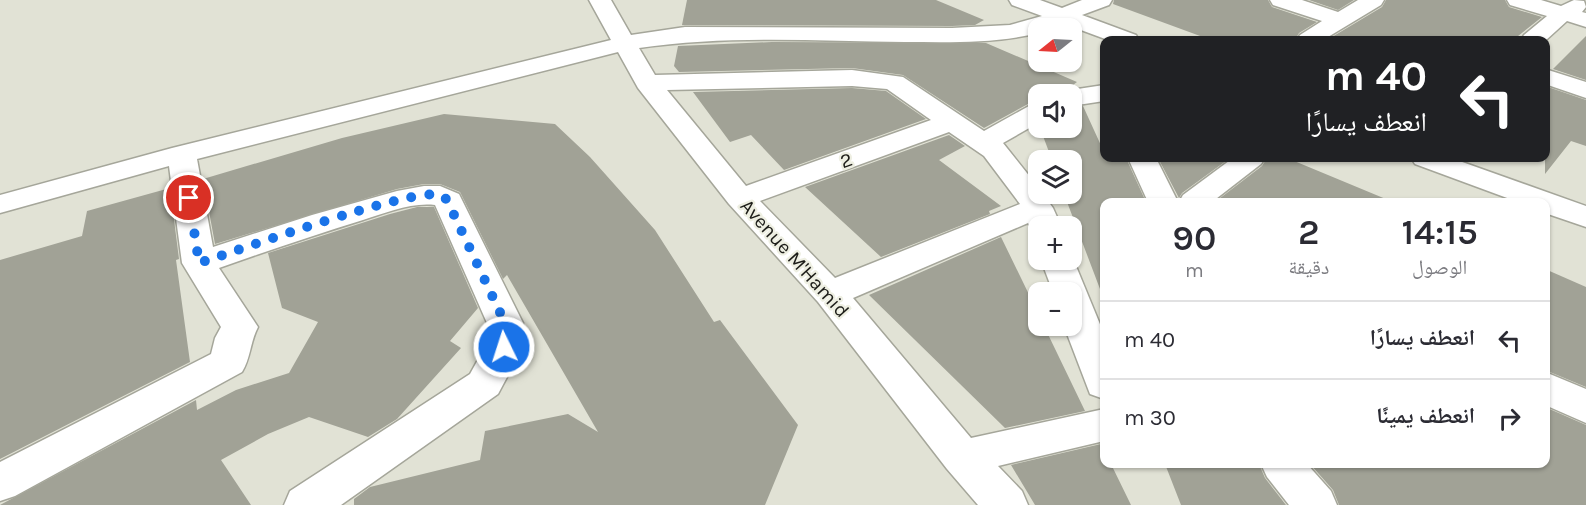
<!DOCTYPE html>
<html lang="ar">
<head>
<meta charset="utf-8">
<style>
  body { margin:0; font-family:Karla,"Noto Naskh Arabic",sans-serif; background:#f2f2f3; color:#2b2b33; direction:rtl; height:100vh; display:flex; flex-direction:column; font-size:22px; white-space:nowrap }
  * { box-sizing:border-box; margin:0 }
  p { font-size:20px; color:#7c7c81 }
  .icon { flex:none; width:33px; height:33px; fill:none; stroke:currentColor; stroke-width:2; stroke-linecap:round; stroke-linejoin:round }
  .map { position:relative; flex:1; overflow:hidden; direction:ltr }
  .details { position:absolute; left:1100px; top:198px; width:450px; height:270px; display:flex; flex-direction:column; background:#fff; border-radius:12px; box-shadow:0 2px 4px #0004; direction:rtl }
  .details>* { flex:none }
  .guide { position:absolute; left:1100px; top:36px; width:450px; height:126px; border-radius:12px; box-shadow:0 2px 4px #0004; direction:rtl; background:#202124; color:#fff; overflow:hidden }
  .needle { width:39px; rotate:252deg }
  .buttons { position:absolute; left:1028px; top:18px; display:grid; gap:12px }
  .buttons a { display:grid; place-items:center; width:54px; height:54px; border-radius:12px; background:#fff; box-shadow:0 2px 4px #0004; font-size:30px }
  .pin { position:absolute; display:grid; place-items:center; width:51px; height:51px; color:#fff; margin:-26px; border:3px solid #fff; border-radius:50%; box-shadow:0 2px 6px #0007 }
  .me { position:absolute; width:66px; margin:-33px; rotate:356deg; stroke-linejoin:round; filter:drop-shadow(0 0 4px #0008) }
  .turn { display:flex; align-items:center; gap:21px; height:126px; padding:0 24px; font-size:27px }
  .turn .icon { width:78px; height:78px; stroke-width:2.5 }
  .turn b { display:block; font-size:42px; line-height:51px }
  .eta { display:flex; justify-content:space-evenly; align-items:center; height:102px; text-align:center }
  .eta b { font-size:36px; font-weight:600; line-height:42px }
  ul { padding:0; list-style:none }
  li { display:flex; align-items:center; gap:18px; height:78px; padding:0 24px; border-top:2px solid #e1e1e2 }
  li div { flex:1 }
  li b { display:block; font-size:22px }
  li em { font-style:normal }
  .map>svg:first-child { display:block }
  .building { fill:#a1a296 }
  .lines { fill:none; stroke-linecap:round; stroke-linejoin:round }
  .minor-casing { stroke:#a5a69a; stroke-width:3 }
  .minor { fill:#fff; fill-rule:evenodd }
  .route { stroke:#1a73e8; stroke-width:10; stroke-dasharray:0 18 }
  .labels { text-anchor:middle; stroke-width:4.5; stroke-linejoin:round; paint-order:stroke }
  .street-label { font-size:20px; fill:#1c1c18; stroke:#eeefe2 }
</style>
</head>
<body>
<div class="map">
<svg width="1586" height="505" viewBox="0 0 1586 505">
  <rect width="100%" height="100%" fill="#e1e2d5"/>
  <g class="building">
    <path d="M687,0H936L984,20L975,25L952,26L682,25Z"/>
    <path d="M1114,0H1268L1272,7L1317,22L1299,33L1295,40H1211L1113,4Z"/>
    <path d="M1309,0H1354L1338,10Z"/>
    <path d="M1386,0H1505L1509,7L1542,17L1513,40H1327L1382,7Z"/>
    <path d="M1586,36V80L1553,69Z"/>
    <path d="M772,42L986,43L1077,82L1073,85L1074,87L1059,92L1058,94H1038V102L1028,104L984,128L903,75L852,68L679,72L674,66L678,46Z"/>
    <path d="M1545,86L1586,100V146L1571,141L1545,174Z"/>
    <path d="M852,88L886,91L926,119L784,170L751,135L730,142L693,92Z"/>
    <path d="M1083,106L1104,152V158H1126L1146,202H1104V289H1100L1064,194H1071V160H1052L1040,128H1071V108Z"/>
    <path d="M444,114L555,124L590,157L655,230L714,322L720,320L798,425L765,505H354V499L370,487L480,460L485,431L568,414L598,432L507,275L503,279L460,192L440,184H424L397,189L215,244L203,179L342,138Z"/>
    <path d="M949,135L965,146L939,160L1001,206L989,211L990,214L881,257L805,187Z"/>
    <path d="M1158,158H1230L1182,193L1179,198Z"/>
    <path d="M1267,158H1287L1393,202H1215L1262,166Z"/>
    <path d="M170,188L179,259L176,260L190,362L0,459V260L82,236L87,211Z"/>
    <path d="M417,207H434L478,308L450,341L461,348L397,419L368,437L309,417L268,434L221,460L251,505H0L196,400L197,410L236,390L289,373L318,322L282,308L268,253L390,214Z"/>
    <path d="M1001,237L1038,313V326H1044L1085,411L1005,428L869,295Z"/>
    <path d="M1545,269L1586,287V387L1545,370Z"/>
    <path d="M1545,407L1586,425V505H1339L1333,490L1310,464H1545Z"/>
    <path d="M1101,444L1104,449V464H1111L1131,505H1035L1011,465Z"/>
    <path d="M1165,464H1259L1265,478L1286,505H1181Z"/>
  </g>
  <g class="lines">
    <defs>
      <g id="minor">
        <path d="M589,0H611L631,35L685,27L952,28L1010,25L1042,16L1012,5L1009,0H1040L1062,8L1082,0H1112L1109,5L1082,15L1136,35L1139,40H1108L1062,23L1049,28H1038V33C995,44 949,42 905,42C817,41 726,35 639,48L655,75L852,70L903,77L984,131L1029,106L1038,104V123L1003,143L1038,187V194H1043L1053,208L1061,226H1038V234L1034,233L1028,223L853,298L971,438L1104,409V441L998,466L1022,491L1028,505H978L947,469L818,302L729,204L638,88L618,52L197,159L213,247L312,215L397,191L424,186H440L459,194L523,323V347L498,394L341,505H284L290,491L470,374L485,347L487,323L435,205C412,202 385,213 363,220C315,235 267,251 219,268L258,327C250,342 251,357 242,372L15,496L0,501V462L211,354L215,338L221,327L182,263L169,166L0,213V195L172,148L611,40ZM852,86L887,89L931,120L746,186L667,90ZM949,132L984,156L1020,204L835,278L760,201Z"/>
        <path d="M1270,0H1302L1338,12L1358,0H1384L1381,5L1323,40H1297L1300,35L1322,21L1273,5Z"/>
        <path d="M1507,0H1541L1561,6L1574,0L1584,1L1586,7L1582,12L1586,13V27L1567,21L1545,41L1521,40L1524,35L1547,16L1510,5Z"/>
        <path d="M1545,69L1586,82V98L1545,84Z"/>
        <path d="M1104,85V101L1071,106V94H1060L1071,90Z"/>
        <path d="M1128,158H1156L1178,202H1148Z"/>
        <path d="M1233,158H1265L1261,164L1212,202H1179L1183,195Z"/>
        <path d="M1411,158H1451L1586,206V227L1545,213V202H1518L1415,164Z"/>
        <path d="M1071,254L1104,334V399L1090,394L1064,326H1071V292H1053L1041,260H1071Z"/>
        <path d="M1545,372L1586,389V423L1545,405Z"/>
        <path d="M1261,464H1307L1331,491L1337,505H1289L1267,477Z"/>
      </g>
    </defs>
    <use href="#minor" class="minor-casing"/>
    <use href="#minor" class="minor"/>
  </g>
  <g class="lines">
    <path class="route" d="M189,198L199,263C237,251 413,187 440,195C443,196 445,198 447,200L505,323L504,347"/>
  </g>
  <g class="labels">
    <g class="street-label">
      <text transform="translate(846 160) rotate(-20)" y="7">2</text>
      <text transform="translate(795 258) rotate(48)" y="7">Avenue M'Hamid</text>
    </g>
  </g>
</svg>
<div class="buttons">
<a><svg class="needle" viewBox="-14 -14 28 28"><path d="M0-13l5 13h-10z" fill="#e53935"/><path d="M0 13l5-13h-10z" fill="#7c7c81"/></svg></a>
<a><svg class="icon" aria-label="sound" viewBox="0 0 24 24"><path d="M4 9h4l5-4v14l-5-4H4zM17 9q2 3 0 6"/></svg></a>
<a><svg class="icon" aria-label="layers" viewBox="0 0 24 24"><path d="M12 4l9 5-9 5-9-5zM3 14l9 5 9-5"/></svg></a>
<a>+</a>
<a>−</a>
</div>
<div class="pin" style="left:189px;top:198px;background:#d93025"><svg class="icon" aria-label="arrive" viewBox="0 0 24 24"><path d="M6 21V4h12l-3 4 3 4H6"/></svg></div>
<svg class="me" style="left:504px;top:347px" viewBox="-20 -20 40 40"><circle r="17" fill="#1a73e8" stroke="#fff" stroke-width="3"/><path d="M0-11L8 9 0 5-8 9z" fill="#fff"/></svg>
<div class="guide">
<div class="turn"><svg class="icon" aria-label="left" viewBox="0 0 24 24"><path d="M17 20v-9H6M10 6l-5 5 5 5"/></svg><div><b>40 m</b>انعطف يسارًا</div></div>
</div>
<section class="details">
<div class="eta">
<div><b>14:15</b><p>الوصول</p></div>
<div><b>2</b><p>دقيقة</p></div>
<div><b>90</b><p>m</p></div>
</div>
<ul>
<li><svg class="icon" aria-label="left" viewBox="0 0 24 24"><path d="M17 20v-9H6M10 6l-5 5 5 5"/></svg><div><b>انعطف يسارًا</b></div><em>40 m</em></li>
<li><svg class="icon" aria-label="right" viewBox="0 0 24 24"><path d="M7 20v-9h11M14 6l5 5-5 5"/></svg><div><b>انعطف يمينًا</b></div><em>30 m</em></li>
</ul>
</section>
</div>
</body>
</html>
